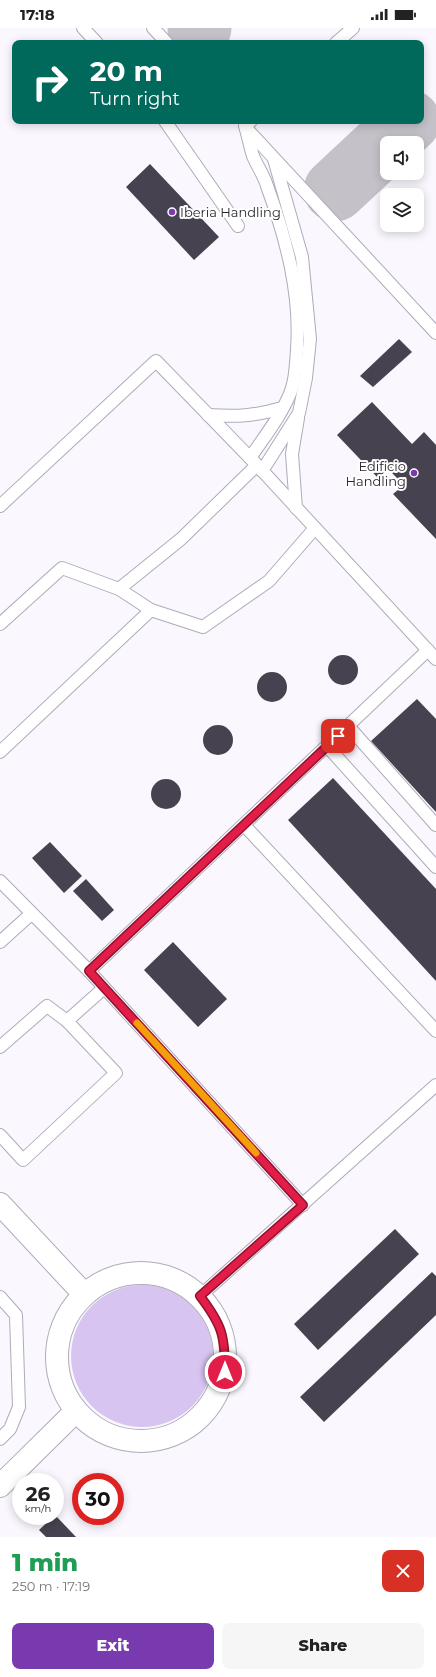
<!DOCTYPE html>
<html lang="en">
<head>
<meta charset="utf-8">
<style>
  body { margin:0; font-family:Montserrat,sans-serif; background:#f6f6f6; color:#222; height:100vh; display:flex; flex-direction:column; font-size:15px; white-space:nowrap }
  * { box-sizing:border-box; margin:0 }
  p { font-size:13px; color:#767676 }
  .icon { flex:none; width:22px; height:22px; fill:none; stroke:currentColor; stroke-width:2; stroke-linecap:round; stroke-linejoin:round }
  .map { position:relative; height:1509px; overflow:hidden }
  .drawer { display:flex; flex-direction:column; background:#fff; flex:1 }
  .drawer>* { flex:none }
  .top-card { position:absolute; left:12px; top:12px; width:412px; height:84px; border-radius:8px; box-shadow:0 2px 10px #0003; background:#00695c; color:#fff; overflow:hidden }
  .fabs { position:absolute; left:380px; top:108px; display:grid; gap:8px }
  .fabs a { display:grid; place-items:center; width:44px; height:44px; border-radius:8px; background:#fff; box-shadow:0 2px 10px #0003; font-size:20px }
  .speed { position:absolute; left:12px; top:1445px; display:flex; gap:8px; font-size:20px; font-weight:700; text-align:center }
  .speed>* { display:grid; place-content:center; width:52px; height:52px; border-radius:50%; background:#fff; box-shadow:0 2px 10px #0003; line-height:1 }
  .speed small { font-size:10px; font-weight:400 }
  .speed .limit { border:6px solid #d22; background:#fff; color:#111 }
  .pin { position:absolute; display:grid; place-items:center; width:34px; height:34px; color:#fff; margin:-17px; border-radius:8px; box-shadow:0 2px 6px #0006 }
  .me { position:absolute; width:44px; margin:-22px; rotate:0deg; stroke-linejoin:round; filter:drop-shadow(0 0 3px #0008) }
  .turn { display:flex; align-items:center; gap:14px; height:84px; padding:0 12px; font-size:18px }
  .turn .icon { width:52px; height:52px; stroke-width:2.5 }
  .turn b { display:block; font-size:28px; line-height:34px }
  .round { display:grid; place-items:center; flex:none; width:42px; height:42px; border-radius:8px; background:#f6f6f6 }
  .head { display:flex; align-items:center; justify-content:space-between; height:68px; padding:0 12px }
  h1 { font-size:24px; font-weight:800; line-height:30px; color:#1e9e55 }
  .action { display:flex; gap:8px; margin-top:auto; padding:8px 12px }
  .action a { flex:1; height:46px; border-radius:8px; background:#793aaf; color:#fff; font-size:16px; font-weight:800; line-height:46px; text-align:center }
  .action a+a { background:#f6f6f6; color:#222 }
  .status { display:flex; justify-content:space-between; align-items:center; height:28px; padding:0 20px; background:#fff; direction:ltr }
  .status svg { height:11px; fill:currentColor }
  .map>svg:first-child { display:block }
  .green { fill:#d8c4f0 }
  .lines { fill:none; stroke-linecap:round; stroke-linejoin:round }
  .taxiway { stroke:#c4c2c8; stroke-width:63 }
  .building { fill:#47424f }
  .lane-casing { stroke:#b0aab9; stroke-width:14 }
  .street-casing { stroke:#b0aab9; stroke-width:24 }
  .lane { stroke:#fff; stroke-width:12 }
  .street { stroke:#fff; stroke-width:22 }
  .route-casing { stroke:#92132f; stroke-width:10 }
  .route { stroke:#e11d48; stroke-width:7 }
  .slow { stroke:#f59e0b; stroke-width:7 }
  .poi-dot { fill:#793aaf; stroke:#fff; stroke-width:1.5 }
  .labels { text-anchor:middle; stroke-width:4; stroke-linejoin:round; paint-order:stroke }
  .poi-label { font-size:13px; fill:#28252b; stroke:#fff; text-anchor:start }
</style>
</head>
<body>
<div class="status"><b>17:18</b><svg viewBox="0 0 49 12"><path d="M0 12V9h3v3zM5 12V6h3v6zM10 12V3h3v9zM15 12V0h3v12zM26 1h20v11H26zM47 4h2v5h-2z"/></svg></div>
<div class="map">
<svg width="436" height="1509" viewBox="0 0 436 1509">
  <rect width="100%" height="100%" fill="#faf8fe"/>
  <circle class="green" cx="142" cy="1328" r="71"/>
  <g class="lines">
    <g class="taxiway">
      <path d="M199,1L200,0"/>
      <path d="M335,162L409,93"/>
    </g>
  </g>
  <g class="building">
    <path d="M150,136L219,209L194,232L126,159Z"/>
    <path d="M399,311L412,324L373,359L360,348Z"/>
    <path d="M372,374L412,416L424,404L436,417V511L393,466L404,457L388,441L378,450L337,407Z"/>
    <circle cx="343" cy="642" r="15"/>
    <circle cx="272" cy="659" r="15"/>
    <path d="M417,671L436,691V784L371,713Z"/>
    <circle cx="218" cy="712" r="15"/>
    <path d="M333,750L436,861V953L288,792Z"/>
    <circle cx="166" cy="766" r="15"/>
    <path d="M50,814L82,848L64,865L32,830Z"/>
    <path d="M86,851L114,882L102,893L73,863Z"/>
    <path d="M173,914L227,971L198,999L144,942Z"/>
    <path d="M395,1201L419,1226L318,1322L294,1296Z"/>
    <path d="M432,1244L436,1248V1287L324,1394L300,1369Z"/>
    <path d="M54,1488H56L76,1509H46L39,1502Z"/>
  </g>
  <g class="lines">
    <defs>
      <g id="lane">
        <path d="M83,0L97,15"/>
        <path d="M153,0L167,15"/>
        <path d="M336,15L353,0"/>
        <path d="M165,93L238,198"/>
        <path d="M247,101L436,305"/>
        <path d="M208,387C238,389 254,388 282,380"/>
        <path d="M250,430C264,409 282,387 291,363C296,350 296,334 297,321C301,265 286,210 267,158C264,147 257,138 253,128C250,118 248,108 245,98L251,93"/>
        <path d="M262,443L299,385L306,350L310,311L302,229L274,131"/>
        <path d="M0,478L156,333L257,437L436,631"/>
        <path d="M296,480L292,426L298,390"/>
        <path d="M119,561L151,582"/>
        <path d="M0,596L62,540L119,561L181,511L257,437"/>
        <path d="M348,698L436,797"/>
        <path d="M327,718L436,839"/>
        <path d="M0,724L151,582L203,599L269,553L315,500"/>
        <path d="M244,797L436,1003"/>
        <path d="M0,853L89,943L303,1177"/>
        <path d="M0,914L31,886"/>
        <path d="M89,943L428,622"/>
        <path d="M67,993L104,960"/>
        <path d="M0,1019L47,978L67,993L116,1045L23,1132L0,1107"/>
        <path d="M200,1268L436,1057"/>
        <path d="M0,1269L16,1287L19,1379L10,1401L0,1411"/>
      </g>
      <g id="street">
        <path d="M0,1176L84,1266"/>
        <circle cx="141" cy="1329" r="84"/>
        <path d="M0,1458L76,1383"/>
      </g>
    </defs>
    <use href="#lane" class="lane-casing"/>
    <use href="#street" class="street-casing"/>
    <use href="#lane" class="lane"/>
    <use href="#street" class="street"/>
  </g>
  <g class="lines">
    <defs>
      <path id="route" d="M225,1344C225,1307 222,1297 200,1268L303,1177L89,943L338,708"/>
    </defs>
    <use href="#route" class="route-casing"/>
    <use href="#route" class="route"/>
    <path class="slow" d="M137,995L256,1125"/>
  </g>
  <g class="poi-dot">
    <circle cx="172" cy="184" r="4"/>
    <circle cx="414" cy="445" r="4"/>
  </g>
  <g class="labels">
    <g class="poi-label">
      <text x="180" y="189">Iberia Handling</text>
      <text x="406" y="443" text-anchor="end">Edificio<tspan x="406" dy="15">Handling</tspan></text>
    </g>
  </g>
</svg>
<div class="fabs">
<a><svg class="icon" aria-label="sound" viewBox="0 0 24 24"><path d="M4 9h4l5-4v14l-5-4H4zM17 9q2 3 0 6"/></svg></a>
<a><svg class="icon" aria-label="layers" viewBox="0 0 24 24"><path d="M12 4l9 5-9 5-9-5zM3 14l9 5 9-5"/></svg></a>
</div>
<div class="speed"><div>26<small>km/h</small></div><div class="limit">30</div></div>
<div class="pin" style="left:338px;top:708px;background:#d93025"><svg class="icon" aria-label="arrive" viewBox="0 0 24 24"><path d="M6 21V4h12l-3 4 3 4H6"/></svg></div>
<svg class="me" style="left:225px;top:1344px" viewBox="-20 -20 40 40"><circle r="17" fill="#e11d48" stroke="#fff" stroke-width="3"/><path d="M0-11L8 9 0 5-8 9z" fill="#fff"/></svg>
<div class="top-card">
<div class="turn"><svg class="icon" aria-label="right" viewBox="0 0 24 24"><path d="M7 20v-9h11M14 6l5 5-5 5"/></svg><div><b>20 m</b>Turn right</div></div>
</div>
</div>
<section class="drawer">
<div class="head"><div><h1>1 min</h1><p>250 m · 17:19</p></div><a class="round" style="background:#d93025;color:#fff"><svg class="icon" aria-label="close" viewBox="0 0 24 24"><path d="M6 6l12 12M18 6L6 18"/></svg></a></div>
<div class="action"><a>Exit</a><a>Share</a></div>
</section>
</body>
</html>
